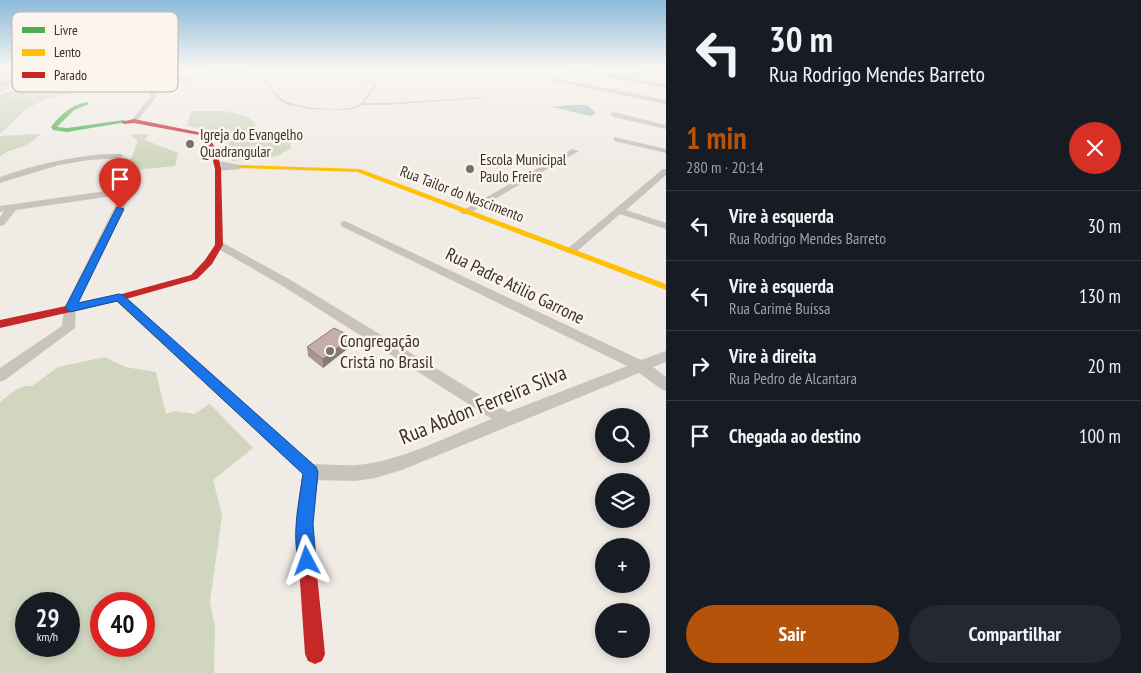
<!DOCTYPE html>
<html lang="pt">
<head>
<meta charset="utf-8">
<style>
  body { margin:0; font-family:"PT Sans Narrow",sans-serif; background:#242831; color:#f1f3f6; height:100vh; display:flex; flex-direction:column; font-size:19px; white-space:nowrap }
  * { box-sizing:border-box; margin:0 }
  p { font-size:16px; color:#9ea1a6 }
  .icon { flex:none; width:28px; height:28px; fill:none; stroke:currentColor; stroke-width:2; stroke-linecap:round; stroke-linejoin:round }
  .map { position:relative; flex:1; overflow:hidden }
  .sheet { display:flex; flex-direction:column; background:#171b24; width:475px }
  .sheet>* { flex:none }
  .top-card { background:#171b24; color:#f1f3f6; overflow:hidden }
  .fabs { position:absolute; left:595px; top:408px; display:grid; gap:10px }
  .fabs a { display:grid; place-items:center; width:55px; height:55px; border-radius:50%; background:#171b24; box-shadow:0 2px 8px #0003; font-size:25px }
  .speed { position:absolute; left:15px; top:592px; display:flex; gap:10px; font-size:25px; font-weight:700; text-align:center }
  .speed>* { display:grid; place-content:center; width:65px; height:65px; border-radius:50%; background:#171b24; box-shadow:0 2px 8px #0003; line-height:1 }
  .speed small { font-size:12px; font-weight:400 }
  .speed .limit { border:8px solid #d22; background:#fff; color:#111 }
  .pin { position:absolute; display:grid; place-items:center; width:42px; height:42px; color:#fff; margin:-51px -21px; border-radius:50% 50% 50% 0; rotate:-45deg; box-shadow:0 0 5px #0007 }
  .pin .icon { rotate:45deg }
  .me { position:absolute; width:55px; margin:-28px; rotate:356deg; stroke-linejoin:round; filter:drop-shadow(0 0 4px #0008) }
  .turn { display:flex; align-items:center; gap:18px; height:105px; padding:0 20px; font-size:22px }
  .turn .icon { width:65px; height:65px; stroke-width:2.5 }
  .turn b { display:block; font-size:35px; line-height:42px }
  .round { display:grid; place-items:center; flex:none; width:52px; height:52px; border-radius:26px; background:#242831 }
  .summary { display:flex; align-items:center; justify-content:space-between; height:85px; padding:0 20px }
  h1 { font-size:30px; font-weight:700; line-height:38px; color:#b45309 }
  .cta { display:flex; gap:10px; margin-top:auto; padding:10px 20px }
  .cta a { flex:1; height:58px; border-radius:30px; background:#b45309; color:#fff; font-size:20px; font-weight:700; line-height:58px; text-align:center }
  .cta a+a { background:#242831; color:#f1f3f6 }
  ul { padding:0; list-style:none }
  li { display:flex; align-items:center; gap:15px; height:70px; padding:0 20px; border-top:1px solid #363941 }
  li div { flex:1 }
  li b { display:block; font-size:19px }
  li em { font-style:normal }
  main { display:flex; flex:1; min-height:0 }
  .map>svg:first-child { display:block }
  .green { fill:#d1d6bf; fill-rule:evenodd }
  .water { fill:#a1c2c1 }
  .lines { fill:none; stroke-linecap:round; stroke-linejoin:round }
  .stream { stroke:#a1c2c1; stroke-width:2 }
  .lane { fill:#c9c3be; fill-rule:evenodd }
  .street { fill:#c9c3be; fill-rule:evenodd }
  .fast { fill:#4caf50; fill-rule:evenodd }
  .slow { fill:#ffc107; fill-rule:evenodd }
  .jam { fill:#c62828; fill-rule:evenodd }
  .wall { fill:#a89690 }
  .shaded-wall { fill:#887a75 }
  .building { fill:#c3afa7; stroke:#887a75 }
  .route { fill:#1a73e8; stroke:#114b97 }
  .poi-dot { fill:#7a716c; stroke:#fbf5ee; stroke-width:2 }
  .labels { text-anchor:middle; stroke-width:5; stroke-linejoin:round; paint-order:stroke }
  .far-poi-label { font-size:15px; fill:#3b302b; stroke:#fbf5ee; text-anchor:start }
  .far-street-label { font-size:15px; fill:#3b302b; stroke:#fbf5ee }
  .street-label { font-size:18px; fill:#3b302b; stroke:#fbf5ee }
  .poi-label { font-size:18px; fill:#3b302b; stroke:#fbf5ee; text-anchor:start }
  .near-street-label { font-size:21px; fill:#3b302b; stroke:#fbf5ee }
  .key { fill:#fbf5ee; stroke:#c1bab4; stroke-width:1 }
  .key-label { font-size:14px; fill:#3b302b }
</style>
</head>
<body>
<main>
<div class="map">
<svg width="666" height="673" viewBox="0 0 666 673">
  <rect width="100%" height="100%" fill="#f0ebe5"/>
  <g class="green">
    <path d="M0,68H62V74L0,92Z"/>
    <path d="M30,90L77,91L43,100L24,111L0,134V99Z"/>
    <path d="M191,111H225L249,117L257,126L255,134L279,131L286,135V140L290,141L291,148L278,156L232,161C229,132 209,132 186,125L188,123Z"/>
    <path d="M40,134C24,151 17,145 0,156V136Z"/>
    <path d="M149,134L145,140L178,153L175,166L114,172L110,170L111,163L118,160L131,159L138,141L130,135Z"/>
    <path d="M105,357L125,367L156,372L166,414L175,411L194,414L210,404L253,448L213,480L222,515L210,602L215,628L214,673H0V402L17,389L24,386H32L58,367ZM26,604H69V646H26ZM101,604H144V646H101Z"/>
  </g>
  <path class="water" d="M566,105H587L596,113L590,116L552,107Z"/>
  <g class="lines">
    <path class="stream" d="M0,85L18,79L24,72"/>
    <path class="lane" d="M168,68C195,68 225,66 252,73C267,77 271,92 284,100C296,108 346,113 359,105C364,101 371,89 375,83L355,79L356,77L378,83L364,103H388L483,97L484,98L388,105H363L356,108L345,110L310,109L288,105L282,102L261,79L251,75L221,70Z"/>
    <g class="street">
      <path d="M70,68H74L73,74L76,77L151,89L157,96L136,122H132V120L151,96L149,92L72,79L67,74Z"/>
      <path d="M75,68H86L159,79L194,78L197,80L159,83Z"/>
      <path d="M560,68H570L666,84V88Z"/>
      <path d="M658,68L666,69L626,77L623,75Z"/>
      <path d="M58,77L60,80L0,99V95Z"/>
      <path d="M555,78L666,100V104L553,81Z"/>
      <path d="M613,112L666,125V129L614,117L610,114Z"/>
      <path d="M614,137L666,149V153L614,141Z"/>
      <path d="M572,149L579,151L468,214H462L460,212Z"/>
      <path d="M105,154H120L124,156L120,158L89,160L59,165L0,183V177C34,165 69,157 105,154Z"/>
      <path d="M213,160L240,165L244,167L240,169L218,171H215V167L224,166L213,164Z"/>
      <path d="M663,169H666V175L626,210L666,223V229L620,214L575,253H567L566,251L567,249Z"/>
      <path d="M106,191L118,193L127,202L76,308L75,328L5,380L0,382V368L62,326L64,308L117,202L112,197H106L16,210L4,225L0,226V217L4,211L0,212V206Z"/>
      <path d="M345,221L641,360L666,351V362L653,367L666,377V391L661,389L639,373L402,470L375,478L356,481L311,480L305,478L302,472L305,466L311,464C326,464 342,466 357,465C402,461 450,435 492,419L281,285L215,247L214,245L215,243H223L289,279L508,412L627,366L341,226V222Z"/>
    </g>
    <path class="fast" d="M87,102L89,104L74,110L57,127L67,128L124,120L127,122L67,132L53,130L51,127C61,114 71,105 87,102Z"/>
    <g class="slow">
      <path d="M240,165L360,169L666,284V290L357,172L238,168L237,167Z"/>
      <path d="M119,295L123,296L316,467L318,472L315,482L310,484L305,482L303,474L115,300L114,298L115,296Z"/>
    </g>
    <g class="jam">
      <path d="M134,119L203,133L210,139L217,151L221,169L223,245L212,264L197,279L119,301L0,328V320L118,295L191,275L205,260L215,245V169L211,151L206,141L199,135L134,123L124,124L121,122Z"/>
      <path d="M310,470L315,472L318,477L312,524L325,654L322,661L315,664L308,661L305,654L296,524L302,477L305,472Z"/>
    </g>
  </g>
  <path class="wall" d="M351,346L323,368L308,356L307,347Z"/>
  <path class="shaded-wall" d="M352,337L351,346L323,368V359Z"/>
  <path class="building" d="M334,328L352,337L323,359L307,347Z"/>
  <linearGradient id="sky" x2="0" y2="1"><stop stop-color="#8bbad8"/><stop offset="0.42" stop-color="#f8f6f3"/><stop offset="1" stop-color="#f8f6f3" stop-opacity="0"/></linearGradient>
  <rect width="666" height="162" fill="url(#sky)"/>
  <path class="route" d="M117,207L124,209L78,303L119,294L123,295L316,467L318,472L313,524L316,561L313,567L307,570L301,567C290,541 299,502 303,474L117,301L70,312L65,308Z"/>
  <g class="poi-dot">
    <circle cx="190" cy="144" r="5"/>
    <circle cx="470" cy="169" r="5"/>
    <circle cx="330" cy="351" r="5"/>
  </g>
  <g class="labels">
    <g class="far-poi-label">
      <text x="200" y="140">Igreja do Evangelho<tspan x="200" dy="17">Quadrangular</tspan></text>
      <text x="480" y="165">Escola Municipal<tspan x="480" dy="17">Paulo Freire</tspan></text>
    </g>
    <g class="far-street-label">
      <text transform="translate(462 194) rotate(21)" y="5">Rua Tailor do Nascimento</text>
    </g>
    <g class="street-label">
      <text transform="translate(515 286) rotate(26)" y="6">Rua Padre Atilio Garrone</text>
    </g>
    <g class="poi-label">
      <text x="340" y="347">Congregação<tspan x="340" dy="21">Cristã no Brasil</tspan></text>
    </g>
    <g class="near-street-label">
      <text transform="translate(483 405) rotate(-22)" y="7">Rua Abdon Ferreira Silva</text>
    </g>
  </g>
  <rect x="12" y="12" width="166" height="80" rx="8" class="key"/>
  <rect x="22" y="27" width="23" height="6" fill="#4caf50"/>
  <rect x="22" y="49" width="23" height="7" fill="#ffc107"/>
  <rect x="22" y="72" width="23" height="6" fill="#c62828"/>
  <g class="key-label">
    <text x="54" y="35">Livre</text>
    <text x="54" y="57">Lento</text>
    <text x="54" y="80">Parado</text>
  </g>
</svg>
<div class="fabs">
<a><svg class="icon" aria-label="search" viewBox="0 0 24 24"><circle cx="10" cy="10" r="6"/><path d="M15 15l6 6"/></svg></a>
<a><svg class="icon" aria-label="layers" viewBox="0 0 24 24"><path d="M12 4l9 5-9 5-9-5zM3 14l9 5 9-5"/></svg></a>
<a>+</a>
<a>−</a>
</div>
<div class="speed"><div>29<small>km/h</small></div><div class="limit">40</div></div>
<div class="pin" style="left:120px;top:209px;background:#d93025"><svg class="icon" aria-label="arrive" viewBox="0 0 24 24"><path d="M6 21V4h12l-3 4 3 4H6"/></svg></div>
<svg class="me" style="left:307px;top:561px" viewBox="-20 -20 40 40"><path d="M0-17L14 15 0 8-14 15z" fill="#1a73e8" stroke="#fff" stroke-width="4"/></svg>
</div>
<section class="sheet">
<div class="top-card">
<div class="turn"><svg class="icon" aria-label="left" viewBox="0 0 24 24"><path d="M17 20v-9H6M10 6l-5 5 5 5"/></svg><div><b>30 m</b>Rua Rodrigo Mendes Barreto</div></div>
</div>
<div class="summary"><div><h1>1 min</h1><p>280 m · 20:14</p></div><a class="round" style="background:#d93025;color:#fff"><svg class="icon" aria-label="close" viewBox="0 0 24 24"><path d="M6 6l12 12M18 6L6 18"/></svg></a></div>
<ul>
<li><svg class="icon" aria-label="left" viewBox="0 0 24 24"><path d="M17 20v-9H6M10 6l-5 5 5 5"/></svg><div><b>Vire à esquerda</b><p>Rua Rodrigo Mendes Barreto</p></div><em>30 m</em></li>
<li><svg class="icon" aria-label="left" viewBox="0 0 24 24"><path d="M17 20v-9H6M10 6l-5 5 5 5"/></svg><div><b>Vire à esquerda</b><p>Rua Carimé Buíssa</p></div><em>130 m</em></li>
<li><svg class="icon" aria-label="right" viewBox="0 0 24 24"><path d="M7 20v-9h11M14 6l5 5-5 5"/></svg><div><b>Vire à direita</b><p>Rua Pedro de Alcantara</p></div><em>20 m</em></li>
<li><svg class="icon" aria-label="arrive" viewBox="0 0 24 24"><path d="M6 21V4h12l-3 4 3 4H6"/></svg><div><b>Chegada ao destino</b></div><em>100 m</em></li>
</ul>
<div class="cta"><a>Sair</a><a>Compartilhar</a></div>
</section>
</main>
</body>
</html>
